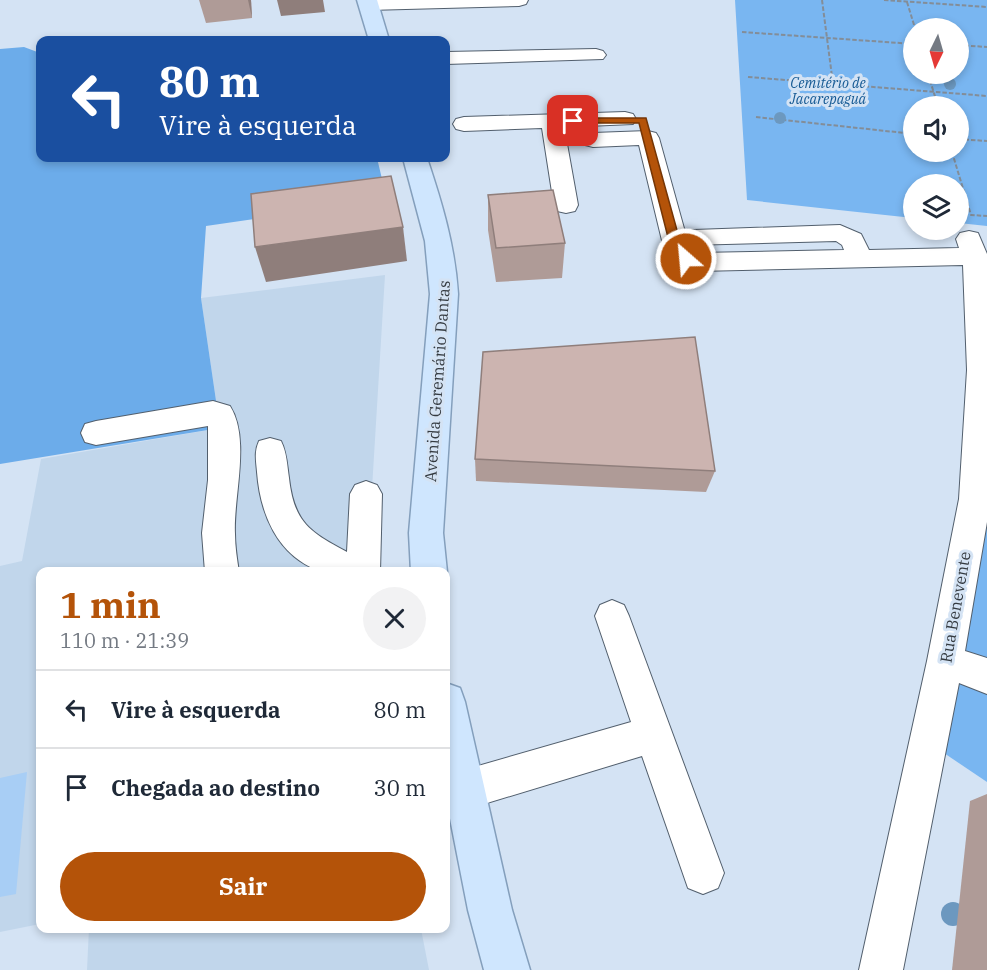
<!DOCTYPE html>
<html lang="pt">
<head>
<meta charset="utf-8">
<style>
  body { margin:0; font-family:"IBM Plex Serif",serif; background:#f2f2f3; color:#1f2937; height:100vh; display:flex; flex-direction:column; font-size:22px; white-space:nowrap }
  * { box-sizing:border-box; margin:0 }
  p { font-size:20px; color:#747a83 }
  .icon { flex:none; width:33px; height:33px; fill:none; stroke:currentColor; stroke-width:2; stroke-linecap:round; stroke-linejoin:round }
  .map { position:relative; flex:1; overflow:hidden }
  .panel { position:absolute; left:36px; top:567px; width:414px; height:366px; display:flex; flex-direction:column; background:#fff; border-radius:12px; box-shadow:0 3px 9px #0003 }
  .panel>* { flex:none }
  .hud { position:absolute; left:36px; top:36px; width:414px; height:126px; border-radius:12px; box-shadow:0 3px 9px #0003; background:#1a4fa0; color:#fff; overflow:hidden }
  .needle { width:39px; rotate:185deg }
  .tools { position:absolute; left:903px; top:18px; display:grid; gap:12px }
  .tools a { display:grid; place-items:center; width:66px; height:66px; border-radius:50%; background:#fff; box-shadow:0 3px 9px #0003; font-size:30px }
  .pin { position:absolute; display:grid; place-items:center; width:51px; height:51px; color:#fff; margin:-26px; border-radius:12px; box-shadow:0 3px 9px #0006 }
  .me { position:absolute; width:66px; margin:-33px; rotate:333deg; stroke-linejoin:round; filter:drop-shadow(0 0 4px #0008) }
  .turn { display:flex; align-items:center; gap:21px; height:126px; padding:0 24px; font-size:27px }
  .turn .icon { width:78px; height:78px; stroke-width:2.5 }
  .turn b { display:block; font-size:42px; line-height:51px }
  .round { display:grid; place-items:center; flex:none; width:63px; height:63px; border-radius:32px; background:#f2f2f3 }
  .summary { display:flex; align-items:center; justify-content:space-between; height:102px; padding:0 24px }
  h1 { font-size:36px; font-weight:700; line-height:45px; color:#b45309 }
  .primary-button { display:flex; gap:12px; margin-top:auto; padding:12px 24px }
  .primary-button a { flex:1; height:69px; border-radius:36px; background:#b45309; color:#fff; font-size:24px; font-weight:700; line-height:69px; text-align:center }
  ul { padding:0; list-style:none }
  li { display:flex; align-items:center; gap:18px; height:78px; padding:0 24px; border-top:2px solid #e0e1e3 }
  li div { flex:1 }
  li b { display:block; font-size:22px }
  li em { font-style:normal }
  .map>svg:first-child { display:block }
  .built { fill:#c1d6eb }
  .green { fill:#79b6f1; fill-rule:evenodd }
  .forest { fill:#6cacea }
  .water { fill:#a8cef5 }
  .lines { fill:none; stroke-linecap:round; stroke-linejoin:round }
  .minor-casing { stroke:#525f6d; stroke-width:2 }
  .major-casing { stroke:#849fbc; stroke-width:3 }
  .path { stroke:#838d98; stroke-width:2; stroke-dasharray:4.5 2; stroke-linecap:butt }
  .minor { fill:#fff; fill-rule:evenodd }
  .major { fill:#cfe6fe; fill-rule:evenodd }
  .tree { fill:#6c98bf }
  .wall { fill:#af9b97 }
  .shaded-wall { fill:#8f7e7b }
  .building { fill:#ccb4b0; stroke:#8f7e7b; stroke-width:1.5 }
  .route { fill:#b45309; stroke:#753606; stroke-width:1.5 }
  .labels { text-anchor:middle; stroke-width:6; stroke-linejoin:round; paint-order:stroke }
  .far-park-label { font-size:14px; font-style:italic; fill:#165a94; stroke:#d4e3f4 }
  .street-label { font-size:16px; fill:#343a40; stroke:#d4e3f4 }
</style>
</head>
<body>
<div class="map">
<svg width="987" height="970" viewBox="0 0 987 970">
  <rect width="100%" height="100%" fill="#d4e3f4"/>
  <g class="built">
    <path d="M385,275L367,571L40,572V924L0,932V566L22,561L41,459L220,428L201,298Z"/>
    <path d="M89,928L421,929L429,970H87Z"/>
  </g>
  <g class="green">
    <path d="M735,0H987V226L959,223L958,184H914L913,218L747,200ZM914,28H958V74H914ZM914,106H958V152H914Z"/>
    <path d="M987,522V782L935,747Z"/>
  </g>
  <path class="forest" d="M24,47L40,53V158H377L387,200L206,226L201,298L220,428L0,464V49Z"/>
  <path class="water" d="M27,772L16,894L0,897V778Z"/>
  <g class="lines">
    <defs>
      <g id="minor">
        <path d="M361,0H528L526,4L519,6L368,10L361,8L359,4Z"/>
        <path d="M596,49L603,51L606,55L603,59L446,64V52Z"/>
        <path d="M625,112L633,114L636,119L633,124L564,127L578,205L575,211L566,213L557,211L554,205L542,128L464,131L456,129L453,124L456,119L464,117Z"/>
        <path d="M648,131L656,133L659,138L685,232L694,230L840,225L861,234L869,250L959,248L956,239L960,233L969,231L978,233L987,254V522L965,651L987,658V694L959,683L903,970H859L927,661L959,499L967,370L963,265L698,271L677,265L665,253L639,145L593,147L585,145L582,140L585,135L593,133ZM836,241L842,245L844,250L698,253L690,249L688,245Z"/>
        <path d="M213,401L230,406C251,439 233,497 235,534C235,547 237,559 239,572H205L202,533L208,480V426L96,445L85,442L81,433L85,424L96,421Z"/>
        <path d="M270,438L281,441C287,453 287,465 289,478C294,523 310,532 347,552L350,494L355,485L366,481L377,485L382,494L380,572C364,572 334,576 320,571C277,556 260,513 257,472C256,460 254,452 259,441Z"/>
        <path d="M612,600L624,605L629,616L724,873L718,888L703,894L688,888L642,756L464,810L450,804L446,793L450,776L464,770L631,722L595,616L600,605Z"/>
      </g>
      <g id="major">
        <path d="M357,0H377L389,40H369Z"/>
        <path d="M403,158H427C442,203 455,246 458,294L443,533L447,572L446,575V572H411L409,533L430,294L425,241Z"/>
        <path d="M446,683L460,688L465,702L512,910L530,970H484L468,910L446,798Z"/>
      </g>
    </defs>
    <use href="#minor" class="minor-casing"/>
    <use href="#major" class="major-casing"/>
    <g class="path">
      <path d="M822,0L833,84"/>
      <path d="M884,0L987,7"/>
      <path d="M907,2L915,28"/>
      <path d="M742,32L914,44"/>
      <path d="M958,45L987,47"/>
      <path d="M928,74L938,106"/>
      <path d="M748,77L987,96"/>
      <path d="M756,117L914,134"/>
      <path d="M958,139L987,141"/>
      <path d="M952,152L971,215L987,216"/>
    </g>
    <use href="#minor" class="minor"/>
    <use href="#major" class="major"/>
  </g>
  <g class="tree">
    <circle cx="950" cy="84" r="6"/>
    <circle cx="780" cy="118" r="6"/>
    <circle cx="953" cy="914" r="12"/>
  </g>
  <g class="wall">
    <path d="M199,0H251L252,18L206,23Z"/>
    <path d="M488,195L565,243L562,278L496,282L488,230Z"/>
    <path d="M475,459L715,471L706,492L476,481Z"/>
    <path d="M987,794V970H952L970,801Z"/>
  </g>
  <g class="shaded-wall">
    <path d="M248,0H251L252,18Z"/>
    <path d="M277,0H323L325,12L281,16Z"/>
    <path d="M403,227L407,261L266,282L255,247Z"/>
  </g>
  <g class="building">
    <path d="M391,176L403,227L255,247L251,194Z"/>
    <path d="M553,190L565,243L496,248L488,195Z"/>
    <path d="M695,337L715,471L475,459L483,352Z"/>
  </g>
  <path class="route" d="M573,118H646L683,252L690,257V262H682L672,253L639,123H570V119Z"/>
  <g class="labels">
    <g class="far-park-label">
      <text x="828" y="88">Cemitério de<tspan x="828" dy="16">Jacarepaguá</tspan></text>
    </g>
    <g class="street-label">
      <text transform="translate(437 381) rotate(-86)" y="6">Avenida Geremário Dantas</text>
      <text transform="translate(955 607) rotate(-80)" y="6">Rua Benevente</text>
    </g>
  </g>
</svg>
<div class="tools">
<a><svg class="needle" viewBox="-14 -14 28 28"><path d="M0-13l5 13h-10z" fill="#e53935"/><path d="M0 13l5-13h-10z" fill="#747a83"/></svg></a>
<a><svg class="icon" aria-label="sound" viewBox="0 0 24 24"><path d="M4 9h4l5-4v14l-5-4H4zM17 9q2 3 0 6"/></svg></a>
<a><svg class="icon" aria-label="layers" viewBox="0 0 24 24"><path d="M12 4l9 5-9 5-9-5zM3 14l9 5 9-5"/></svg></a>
</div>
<div class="pin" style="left:573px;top:121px;background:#d93025"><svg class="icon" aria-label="arrive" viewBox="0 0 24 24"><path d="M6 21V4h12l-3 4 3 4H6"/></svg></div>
<svg class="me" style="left:686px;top:259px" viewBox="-20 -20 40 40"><circle r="17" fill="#b45309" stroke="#fff" stroke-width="3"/><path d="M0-11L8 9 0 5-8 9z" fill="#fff"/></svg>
<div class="hud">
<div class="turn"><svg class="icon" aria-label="left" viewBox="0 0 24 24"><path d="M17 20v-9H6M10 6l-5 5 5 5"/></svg><div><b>80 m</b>Vire à esquerda</div></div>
</div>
<section class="panel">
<div class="summary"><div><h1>1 min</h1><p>110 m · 21:39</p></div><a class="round"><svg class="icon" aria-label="close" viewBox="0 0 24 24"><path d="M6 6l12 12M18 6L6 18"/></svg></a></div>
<ul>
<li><svg class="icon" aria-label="left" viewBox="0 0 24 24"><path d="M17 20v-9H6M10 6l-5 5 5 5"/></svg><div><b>Vire à esquerda</b></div><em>80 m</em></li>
<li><svg class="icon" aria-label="arrive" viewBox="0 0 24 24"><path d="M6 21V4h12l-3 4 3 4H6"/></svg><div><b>Chegada ao destino</b></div><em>30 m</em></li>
</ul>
<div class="primary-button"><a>Sair</a></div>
</section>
</div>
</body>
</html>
